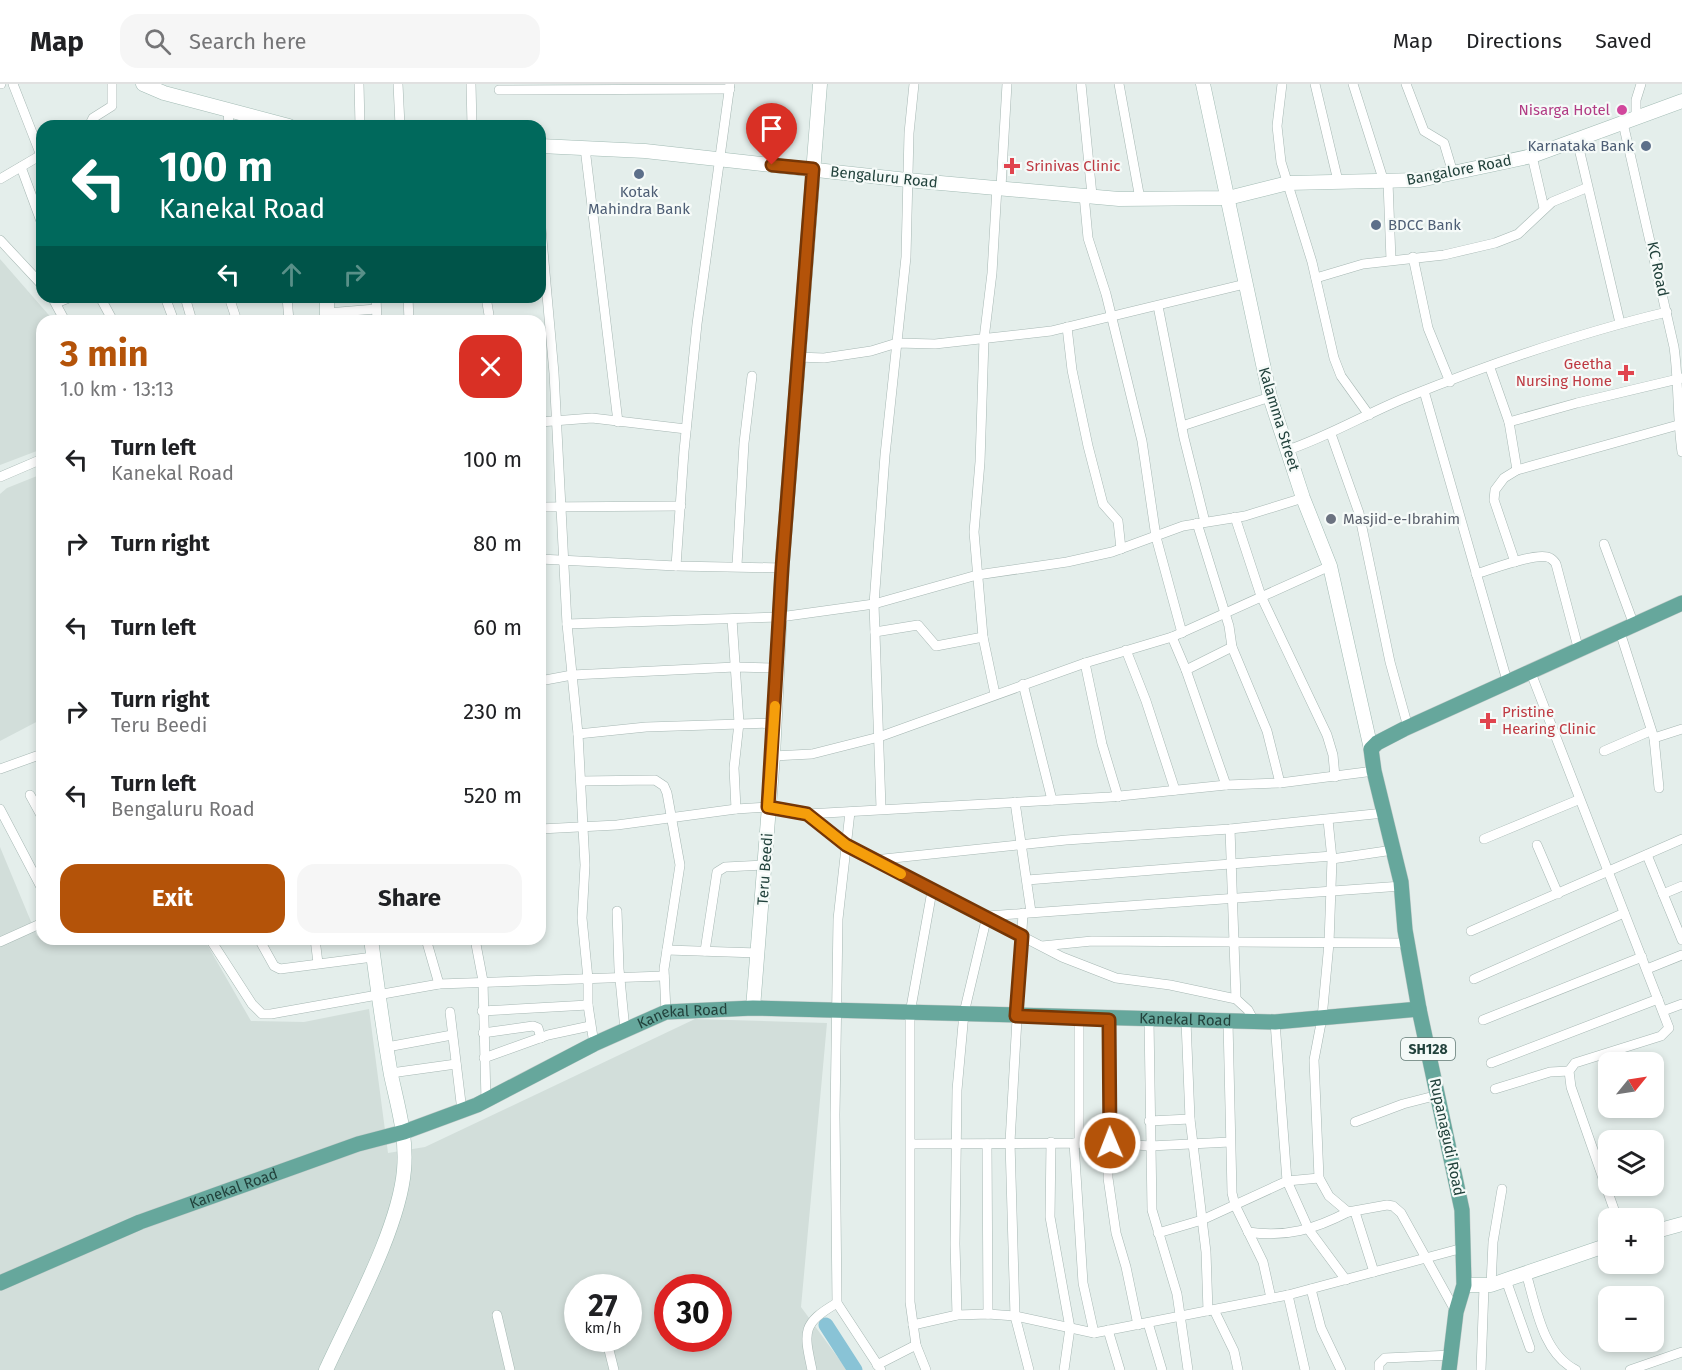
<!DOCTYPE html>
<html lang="en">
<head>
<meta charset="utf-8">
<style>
  body { margin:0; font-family:"Fira Sans",sans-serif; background:#f6f6f6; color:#202124; height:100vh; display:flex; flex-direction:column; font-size:22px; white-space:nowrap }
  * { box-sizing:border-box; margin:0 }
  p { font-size:20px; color:#757577 }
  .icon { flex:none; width:33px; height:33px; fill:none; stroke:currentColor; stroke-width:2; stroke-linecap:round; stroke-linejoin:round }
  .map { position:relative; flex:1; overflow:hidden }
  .panel { position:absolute; left:36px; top:231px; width:510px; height:630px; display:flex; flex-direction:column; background:#fff; border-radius:18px; box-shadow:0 3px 9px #0003 }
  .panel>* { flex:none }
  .top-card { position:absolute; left:36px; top:36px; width:510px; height:183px; border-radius:18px; box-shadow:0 3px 9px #0003; background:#00695c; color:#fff; overflow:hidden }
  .needle { width:39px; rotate:60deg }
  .controls { position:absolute; left:1598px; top:968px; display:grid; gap:12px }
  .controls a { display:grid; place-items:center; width:66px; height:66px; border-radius:12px; background:#fff; box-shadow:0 3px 9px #0003; font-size:30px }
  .speed { position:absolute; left:564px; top:1190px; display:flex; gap:12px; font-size:30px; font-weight:700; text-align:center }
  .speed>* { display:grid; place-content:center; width:78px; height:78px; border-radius:50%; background:#fff; box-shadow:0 3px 9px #0003; line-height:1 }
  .speed small { font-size:15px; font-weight:400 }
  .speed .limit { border:9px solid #d22; background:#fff; color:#111 }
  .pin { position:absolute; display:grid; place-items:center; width:51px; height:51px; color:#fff; margin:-62px -26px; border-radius:50% 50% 50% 0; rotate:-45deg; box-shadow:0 0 6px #0007 }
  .pin .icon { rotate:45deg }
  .me { position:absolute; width:66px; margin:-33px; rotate:359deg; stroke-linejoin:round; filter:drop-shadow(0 0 4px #0008) }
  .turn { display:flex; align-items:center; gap:21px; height:126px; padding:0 24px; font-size:27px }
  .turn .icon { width:78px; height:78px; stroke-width:2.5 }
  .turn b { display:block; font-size:42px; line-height:51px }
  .lanes { display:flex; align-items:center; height:57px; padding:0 24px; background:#0003; justify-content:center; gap:30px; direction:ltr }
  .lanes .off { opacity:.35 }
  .round { display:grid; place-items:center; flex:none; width:63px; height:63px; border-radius:18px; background:#f6f6f6 }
  .head { display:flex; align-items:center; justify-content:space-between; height:102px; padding:0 24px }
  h1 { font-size:36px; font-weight:700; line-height:45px; color:#b45309 }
  .cta { display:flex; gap:12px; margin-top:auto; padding:12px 24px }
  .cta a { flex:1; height:69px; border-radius:18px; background:#b45309; color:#fff; font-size:24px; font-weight:700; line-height:69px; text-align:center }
  .cta a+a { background:#f6f6f6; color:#202124 }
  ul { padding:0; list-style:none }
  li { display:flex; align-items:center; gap:18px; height:84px; padding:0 24px }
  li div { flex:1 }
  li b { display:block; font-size:22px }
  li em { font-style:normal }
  header { display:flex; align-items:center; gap:36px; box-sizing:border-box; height:84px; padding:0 30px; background:#fff; border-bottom:2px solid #e0e0e0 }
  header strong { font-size:28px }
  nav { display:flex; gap:33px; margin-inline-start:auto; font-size:21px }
  .search { width:420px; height:54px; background:#f6f6f6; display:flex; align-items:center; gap:15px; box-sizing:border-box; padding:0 21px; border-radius:18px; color:#757577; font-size:22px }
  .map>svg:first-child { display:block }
  .built { fill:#d2deda; fill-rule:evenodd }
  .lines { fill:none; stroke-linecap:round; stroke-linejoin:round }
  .river { stroke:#89c3d6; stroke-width:15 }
  .street-casing { stroke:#a6b7b3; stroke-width:10 }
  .secondary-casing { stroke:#a2bbb4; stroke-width:15 }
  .primary-casing { stroke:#c1cac8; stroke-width:16 }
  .street { stroke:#fff; stroke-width:9 }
  .secondary { stroke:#fff; stroke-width:14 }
  .primary { stroke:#66a79c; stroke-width:15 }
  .route-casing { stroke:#753606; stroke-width:15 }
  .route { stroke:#b45309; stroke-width:10 }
  .slow { stroke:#f59e0b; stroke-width:10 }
  .hotel-dot { fill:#d1479c; stroke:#f5faf8; stroke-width:2 }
  .service-dot { fill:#5c6f8a; stroke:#f5faf8; stroke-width:2 }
  .health-dot { fill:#e0444e; stroke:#f5faf8; stroke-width:2 }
  .worship-dot { fill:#6b7280; stroke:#f5faf8; stroke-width:2 }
  .labels { text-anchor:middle; stroke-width:4.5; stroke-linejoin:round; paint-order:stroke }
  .shield { fill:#f5faf8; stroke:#617974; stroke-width:1.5 }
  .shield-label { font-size:14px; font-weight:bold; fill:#22423c }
  .hotel-label { font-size:15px; fill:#b23c85; stroke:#f5faf8; text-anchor:end }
  .service-label { font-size:15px; fill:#4e5e75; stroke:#f5faf8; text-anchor:end }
  .health-label { font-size:15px; fill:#be3a42; stroke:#f5faf8; text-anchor:start }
  .street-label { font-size:15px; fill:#22423c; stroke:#f5faf8 }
  .worship-label { font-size:15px; fill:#5b616d; stroke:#f5faf8; text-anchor:start }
</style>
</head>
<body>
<header>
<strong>Map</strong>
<div class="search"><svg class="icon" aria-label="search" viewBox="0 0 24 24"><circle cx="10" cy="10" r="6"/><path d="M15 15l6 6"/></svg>Search here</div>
<nav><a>Map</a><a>Directions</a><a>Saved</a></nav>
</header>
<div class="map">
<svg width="1682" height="1286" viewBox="0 0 1682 1286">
  <rect width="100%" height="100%" fill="#e4eeeb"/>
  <g class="built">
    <path d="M0,175L54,237H42V365L0,381Z"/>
    <path d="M42,390V635L0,657V410L7,404Z"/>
    <path d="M0,763L37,852L42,850V855H204L251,937L304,938L369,925L388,1069L425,1063L695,935L827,939L801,1223L847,1286H0ZM578,1203H628V1254H578ZM668,1203H718V1254H668Z"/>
  </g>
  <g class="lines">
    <path class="river" d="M826,1241L855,1286"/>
    <defs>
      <g id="street">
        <path d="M0,0H1"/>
        <path d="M13,0L42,74"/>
        <path d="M359,0L360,42"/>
        <path d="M398,0L400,42"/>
        <path d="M471,0L472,42"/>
        <path d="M730,0L697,240L684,367L676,482L782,484"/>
        <path d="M1081,0L1092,111"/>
        <path d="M1119,0L1140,115"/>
        <path d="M1282,0L1277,42L1281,78L1312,178L1334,274L1341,292L1369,331"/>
        <path d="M1315,0L1338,97"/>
        <path d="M1353,0L1384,98"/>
        <path d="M1406,0L1424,47L1444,59L1453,89"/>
        <path d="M499,6L730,5"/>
        <path d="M228,27L229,42"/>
        <path d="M1636,34V16L1641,0"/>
        <path d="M1623,39L1674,263C1679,298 1677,333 1682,368"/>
        <path d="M89,42L93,34L112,22V0"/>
        <path d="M1577,56L1620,239"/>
        <path d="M585,64L618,338"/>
        <path d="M1532,72L1544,124"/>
        <path d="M21,83L42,140"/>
        <path d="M0,95L41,71"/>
        <path d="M1388,98L1391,176"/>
        <path d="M1001,103L1007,0"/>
        <path d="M1084,111L1088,154L1106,210L1142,357L1156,453L1182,549"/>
        <path d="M540,133L554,289L567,540L578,650L585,781L582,834L588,895V921L594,960"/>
        <path d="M0,156L42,201"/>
        <path d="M1413,173L1428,244L1450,298"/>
        <path d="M1316,194L1363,180L1444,171L1495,159L1518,150L1552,118L1586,104"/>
        <path d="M52,213L65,237"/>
        <path d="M100,213L113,237"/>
        <path d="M165,213L174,237"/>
        <path d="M185,213L192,237"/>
        <path d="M229,213L237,237"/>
        <path d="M287,213L289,237"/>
        <path d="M376,213L377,237"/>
        <path d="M408,213L409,237"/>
        <path d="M486,213L490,237"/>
        <path d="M56,219L71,213"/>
        <path d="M1158,222L1184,354L1205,438"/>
        <path d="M327,229L376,225"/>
        <path d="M1067,243L1072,286L1088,362L1103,420L1118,437L1121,465"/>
        <path d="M797,273L824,274L871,267L897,259L935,260L1051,247L1245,200"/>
        <path d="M1490,284L1509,338L1517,386"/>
        <path d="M1424,307L1508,600"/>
        <path d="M540,338L592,334L686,345"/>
        <path d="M1509,338L1577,319L1682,294"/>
        <path d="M1182,342L1270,313"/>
        <path d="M1331,350L1359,429L1390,578L1408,643"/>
        <path d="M1288,366C1329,352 1366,330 1405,314C1490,280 1578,249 1667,228"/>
        <path d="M0,393L42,375"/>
        <path d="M540,423L681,422"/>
        <path d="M1235,433L1261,512L1327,651L1333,671L1335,693"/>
        <path d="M1197,439L1229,542L1232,563L1267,647L1280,699"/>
        <path d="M1604,460L1634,541"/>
        <path d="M540,475L676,482"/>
        <path d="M1515,478L1494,416L1495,406L1504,394L1517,386L1678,341"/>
        <path d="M737,481L744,359L752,292"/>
        <path d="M1476,490C1490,486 1538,467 1550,474C1551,474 1556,479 1556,480L1579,567"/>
        <path d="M732,535L739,639L734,684L736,725"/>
        <path d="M567,540L780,533L874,520L977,491L1067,478L1112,468L1183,442L1245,432L1303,414"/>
        <path d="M875,548L918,541L936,562L983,553"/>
        <path d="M1620,548L1654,654L1659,704"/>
        <path d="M1172,553L1186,586L1226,701"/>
        <path d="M1126,566L1146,617L1175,706"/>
        <path d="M1085,579L1102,660L1118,713"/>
        <path d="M1186,586L1232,563"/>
        <path d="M1531,589L1669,944L1661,952L1575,979L1569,987L1571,1003L1617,1134"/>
        <path d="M540,597L572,591L735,583L775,584"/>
        <path d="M1023,600L1052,716"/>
        <path d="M995,610L983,553L974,448L980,378L984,255L992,189L997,103"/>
        <path d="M578,650L646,643L775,639"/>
        <path d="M1654,654L1682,645"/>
        <path d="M1604,667L1650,647"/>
        <path d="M773,672L812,670L879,653L1085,579L1172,553L1330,482"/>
        <path d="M0,685L42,670"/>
        <path d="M581,697L655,696L664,702L667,709L680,781L664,885L666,928"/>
        <path d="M30,711L42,733"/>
        <path d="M1015,718L1031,828"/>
        <path d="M881,724L874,520L885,371L906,173L909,49L914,0"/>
        <path d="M0,725L42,805"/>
        <path d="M850,728L838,835L835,1031L837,1219L881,1286"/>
        <path d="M807,730L846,761L1062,873L1116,894L1170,901L1236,915L1248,926L1254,937"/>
        <path d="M1328,736L1332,775L1329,859L1322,934L1314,976L1319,1094L1329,1112L1348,1128L1387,1121L1393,1122L1401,1129L1456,1228"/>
        <path d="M540,745L617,741L736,725L768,723L807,730L1110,713L1226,701L1280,699L1374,687"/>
        <path d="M1230,745L1236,915"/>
        <path d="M1484,755L1578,716"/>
        <path d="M1537,761L1558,810"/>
        <path d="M1647,771L1682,856"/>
        <path d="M1332,775L1393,766"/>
        <path d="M874,776L1066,756L1230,745L1384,729"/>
        <path d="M1027,796L1332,772"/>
        <path d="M1663,810L1682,802"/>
        <path d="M617,827L619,885L625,946"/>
        <path d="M1023,829L1010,1058L1015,1232L1029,1286"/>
        <path d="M1471,847L1682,755"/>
        <path d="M210,855L252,920L262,930H271L439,900L664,892"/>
        <path d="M259,855L274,882L280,885L373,873"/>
        <path d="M315,855L318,879"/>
        <path d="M426,855L439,900"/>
        <path d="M475,855L483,897L486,1017"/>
        <path d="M0,858L42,839"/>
        <path d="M1042,862L1092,857L1408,859"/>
        <path d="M667,866L758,869"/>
        <path d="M705,867L717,788L725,783L766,781"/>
        <path d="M1647,885L1682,871"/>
        <path d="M1474,895L1624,829"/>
        <path d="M482,927L588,921"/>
        <path d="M1663,927L1682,920"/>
        <path d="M450,928L462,1027"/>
        <path d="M1109,935L1108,1094L1116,1149L1126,1183L1138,1241"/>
        <path d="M1149,936L1152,1126L1177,1210L1188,1286"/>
        <path d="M1483,936L1642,873"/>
        <path d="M1186,937L1190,1035L1206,1168L1208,1227"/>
        <path d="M1228,938L1232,1109L1235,1121L1263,1178L1271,1214"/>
        <path d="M1275,938L1287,1097L1309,1146L1346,1196"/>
        <path d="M483,949L533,942L538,944L541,954"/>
        <path d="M387,963L452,951"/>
        <path d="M484,974L548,951L590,942"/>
        <path d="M1491,979L1658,915"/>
        <path d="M391,989L456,980"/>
        <path d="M1495,1005L1550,988L1569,987"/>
        <path d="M1149,1037L1190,1035"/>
        <path d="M1355,1038L1403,1020L1438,1011"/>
        <path d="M1051,1058L1050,1133L1070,1244L1064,1286"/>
        <path d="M1074,1059L1083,1199L1094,1249"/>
        <path d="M1079,1059V935"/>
        <path d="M911,1060L1110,1059L1150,1062L1230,1058"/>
        <path d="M987,1060L988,1230"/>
        <path d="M1355,1128L1374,1188"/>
        <path d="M1248,1148C1286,1154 1315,1145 1348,1128"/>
        <path d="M1158,1149L1202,1136L1287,1097L1319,1094"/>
        <path d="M1526,1189C1536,1222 1542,1269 1576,1286"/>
        <path d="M1506,1196L1530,1264"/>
        <path d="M1491,1201L1493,1158L1502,1105"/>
        <path d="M1311,1205L1321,1244L1341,1286"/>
        <path d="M1288,1211L1305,1286"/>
        <path d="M1214,1226L1234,1267L1238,1286"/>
        <path d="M497,1231L510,1286"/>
        <path d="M957,1231L955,1160L957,1006L964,929L987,832L1402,802"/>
        <path d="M1148,1239L1162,1286"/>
        <path d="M913,1241L957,1231L988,1230L1015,1232L1094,1249L1288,1211L1463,1164"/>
        <path d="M1108,1246L1120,1286"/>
        <path d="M606,1254L614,1286"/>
        <path d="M877,1281L916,1261"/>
        <path d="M812,1286C804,1248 801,1240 837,1219"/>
        <path d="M926,1286L916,1261L910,1218V929L932,807"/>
        <path d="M1379,1286V1280L1385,1274L1452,1271"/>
        <path d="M1481,1286L1484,1203"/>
        <path d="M1630,1286L1682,1268"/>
      </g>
      <g id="secondary">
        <path d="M143,0L164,9L289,42"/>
        <path d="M1203,0L1270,313L1303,414L1330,482L1371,665"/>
        <path d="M540,62L645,67L907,96L1119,115L1228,114L1288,99L1420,96L1532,72L1682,17"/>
        <path d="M327,213V237"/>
        <path d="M753,924L773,672L782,484L820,0"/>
        <path d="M1653,1148L1682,1140"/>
        <path d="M1464,1201H1491L1608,1161"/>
        <path d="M326,1286C351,1231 399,1145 404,1086C407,1053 398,1023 391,991C383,946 377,900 371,855"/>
      </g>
      <g id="primary">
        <path id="s1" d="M0,1199L140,1138L358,1060L404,1048L477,1021L594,960L666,928L753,924L1275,938L1419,925"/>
        <path d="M1449,1286L1456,1228L1464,1201L1462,1126L1419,925L1405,846L1401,798L1374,687L1371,665L1377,659L1404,645L1682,519"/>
      </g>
    </defs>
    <use href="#street" class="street-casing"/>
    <use href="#secondary" class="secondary-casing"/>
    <use href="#primary" class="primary-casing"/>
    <use href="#street" class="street"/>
    <use href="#secondary" class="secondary"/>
    <use href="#primary" class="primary"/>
  </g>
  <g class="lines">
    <defs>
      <path id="route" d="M772,81L813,85L782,484L768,723L807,730L846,761L1022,852L1016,932L1109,936L1110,1059"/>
    </defs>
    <use href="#route" class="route-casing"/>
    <use href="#route" class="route"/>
    <path class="slow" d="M775,622L768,723L807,730L846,761L901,790"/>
  </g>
  <circle class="hotel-dot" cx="1622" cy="26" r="6"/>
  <g class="service-dot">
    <circle cx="1646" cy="62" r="6"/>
    <circle cx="639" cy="90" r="6"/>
    <circle cx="1376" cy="141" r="6"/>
  </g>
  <g class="health-dot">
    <path d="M1009 73h6v6h6v6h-6v6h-6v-6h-6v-6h6z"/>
    <path d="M1623 280h6v6h6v6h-6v6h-6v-6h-6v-6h6z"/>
    <path d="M1485 628h6v6h6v6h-6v6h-6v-6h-6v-6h6z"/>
  </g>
  <circle class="worship-dot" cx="1331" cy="435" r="6"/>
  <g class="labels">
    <rect class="shield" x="1401" y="954" width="54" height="22" rx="4.5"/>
    <g class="shield-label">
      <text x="1428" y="970">SH128</text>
    </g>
    <g class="hotel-label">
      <text x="1610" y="31">Nisarga Hotel</text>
    </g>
    <g class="service-label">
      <text x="1634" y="67">Karnataka Bank</text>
      <text x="639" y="113" text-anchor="middle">Kotak<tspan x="639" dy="17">Mahindra Bank</tspan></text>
      <text x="1388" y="146" text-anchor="start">BDCC Bank</text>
    </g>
    <g class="health-label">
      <text x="1026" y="87">Srinivas Clinic</text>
      <text x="1612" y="285" text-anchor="end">Geetha<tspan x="1612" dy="17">Nursing Home</tspan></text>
      <text x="1502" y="633">Pristine<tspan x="1502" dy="17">Hearing Clinic</tspan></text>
    </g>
    <g class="street-label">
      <text transform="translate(1459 86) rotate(-11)" y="5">Bangalore Road</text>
      <text transform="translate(884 93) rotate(6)" y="5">Bengaluru Road</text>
      <text transform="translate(1658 185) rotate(78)" y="5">KC Road</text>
      <text transform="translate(1279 335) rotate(73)" y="5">Kalamma Street</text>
      <text transform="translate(765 785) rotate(-86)" y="5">Teru Beedi</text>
      <text dy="5" stroke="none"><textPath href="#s1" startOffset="736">Kanekal Road</textPath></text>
      <text dy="5" stroke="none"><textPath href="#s1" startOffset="1240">Kanekal Road</textPath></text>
      <text transform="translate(1447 1053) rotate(78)" y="5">Rupanagudi Road</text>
      <text dy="5" stroke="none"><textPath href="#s1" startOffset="252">Kanekal Road</textPath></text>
    </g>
    <g class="worship-label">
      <text x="1343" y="440">Masjid-e-Ibrahim</text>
    </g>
  </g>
</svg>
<div class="controls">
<a><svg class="needle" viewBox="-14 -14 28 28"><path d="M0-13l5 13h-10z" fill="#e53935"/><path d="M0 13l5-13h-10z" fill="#757577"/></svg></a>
<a><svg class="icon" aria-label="layers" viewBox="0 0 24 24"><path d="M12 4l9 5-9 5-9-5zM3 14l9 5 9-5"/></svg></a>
<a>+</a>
<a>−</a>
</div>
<div class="speed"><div>27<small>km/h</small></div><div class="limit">30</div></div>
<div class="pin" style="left:772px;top:81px;background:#d93025"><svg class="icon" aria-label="arrive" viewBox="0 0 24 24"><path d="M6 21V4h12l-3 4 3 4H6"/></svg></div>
<svg class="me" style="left:1110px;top:1059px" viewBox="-20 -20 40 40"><circle r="17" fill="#b45309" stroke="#fff" stroke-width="3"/><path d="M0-11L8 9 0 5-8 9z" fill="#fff"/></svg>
<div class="top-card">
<div class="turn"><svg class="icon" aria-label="left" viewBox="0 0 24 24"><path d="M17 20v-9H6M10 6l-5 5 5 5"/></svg><div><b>100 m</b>Kanekal Road</div></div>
<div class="lanes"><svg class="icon" aria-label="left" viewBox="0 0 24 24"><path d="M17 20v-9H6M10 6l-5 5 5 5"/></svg><svg class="icon off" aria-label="ahead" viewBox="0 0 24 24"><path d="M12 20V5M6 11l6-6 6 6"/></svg><svg class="icon off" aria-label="right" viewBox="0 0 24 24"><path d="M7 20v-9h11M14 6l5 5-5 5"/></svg></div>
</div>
<section class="panel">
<div class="head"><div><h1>3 min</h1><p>1.0 km · 13:13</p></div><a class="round" style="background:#d93025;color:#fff"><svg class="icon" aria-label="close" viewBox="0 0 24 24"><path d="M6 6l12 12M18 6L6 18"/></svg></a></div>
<ul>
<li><svg class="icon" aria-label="left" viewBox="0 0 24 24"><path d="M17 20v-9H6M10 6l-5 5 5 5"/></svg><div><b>Turn left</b><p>Kanekal Road</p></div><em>100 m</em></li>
<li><svg class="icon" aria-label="right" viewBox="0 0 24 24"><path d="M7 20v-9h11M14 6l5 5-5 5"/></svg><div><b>Turn right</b></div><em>80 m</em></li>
<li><svg class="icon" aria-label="left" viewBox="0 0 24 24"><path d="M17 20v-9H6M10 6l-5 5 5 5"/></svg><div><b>Turn left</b></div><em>60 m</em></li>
<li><svg class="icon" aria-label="right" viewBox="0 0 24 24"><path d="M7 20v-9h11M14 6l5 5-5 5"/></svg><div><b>Turn right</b><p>Teru Beedi</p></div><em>230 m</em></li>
<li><svg class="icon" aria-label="left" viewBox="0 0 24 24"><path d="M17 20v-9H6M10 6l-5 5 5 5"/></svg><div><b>Turn left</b><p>Bengaluru Road</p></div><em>520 m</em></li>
</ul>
<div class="cta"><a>Exit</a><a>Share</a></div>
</section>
</div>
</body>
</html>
